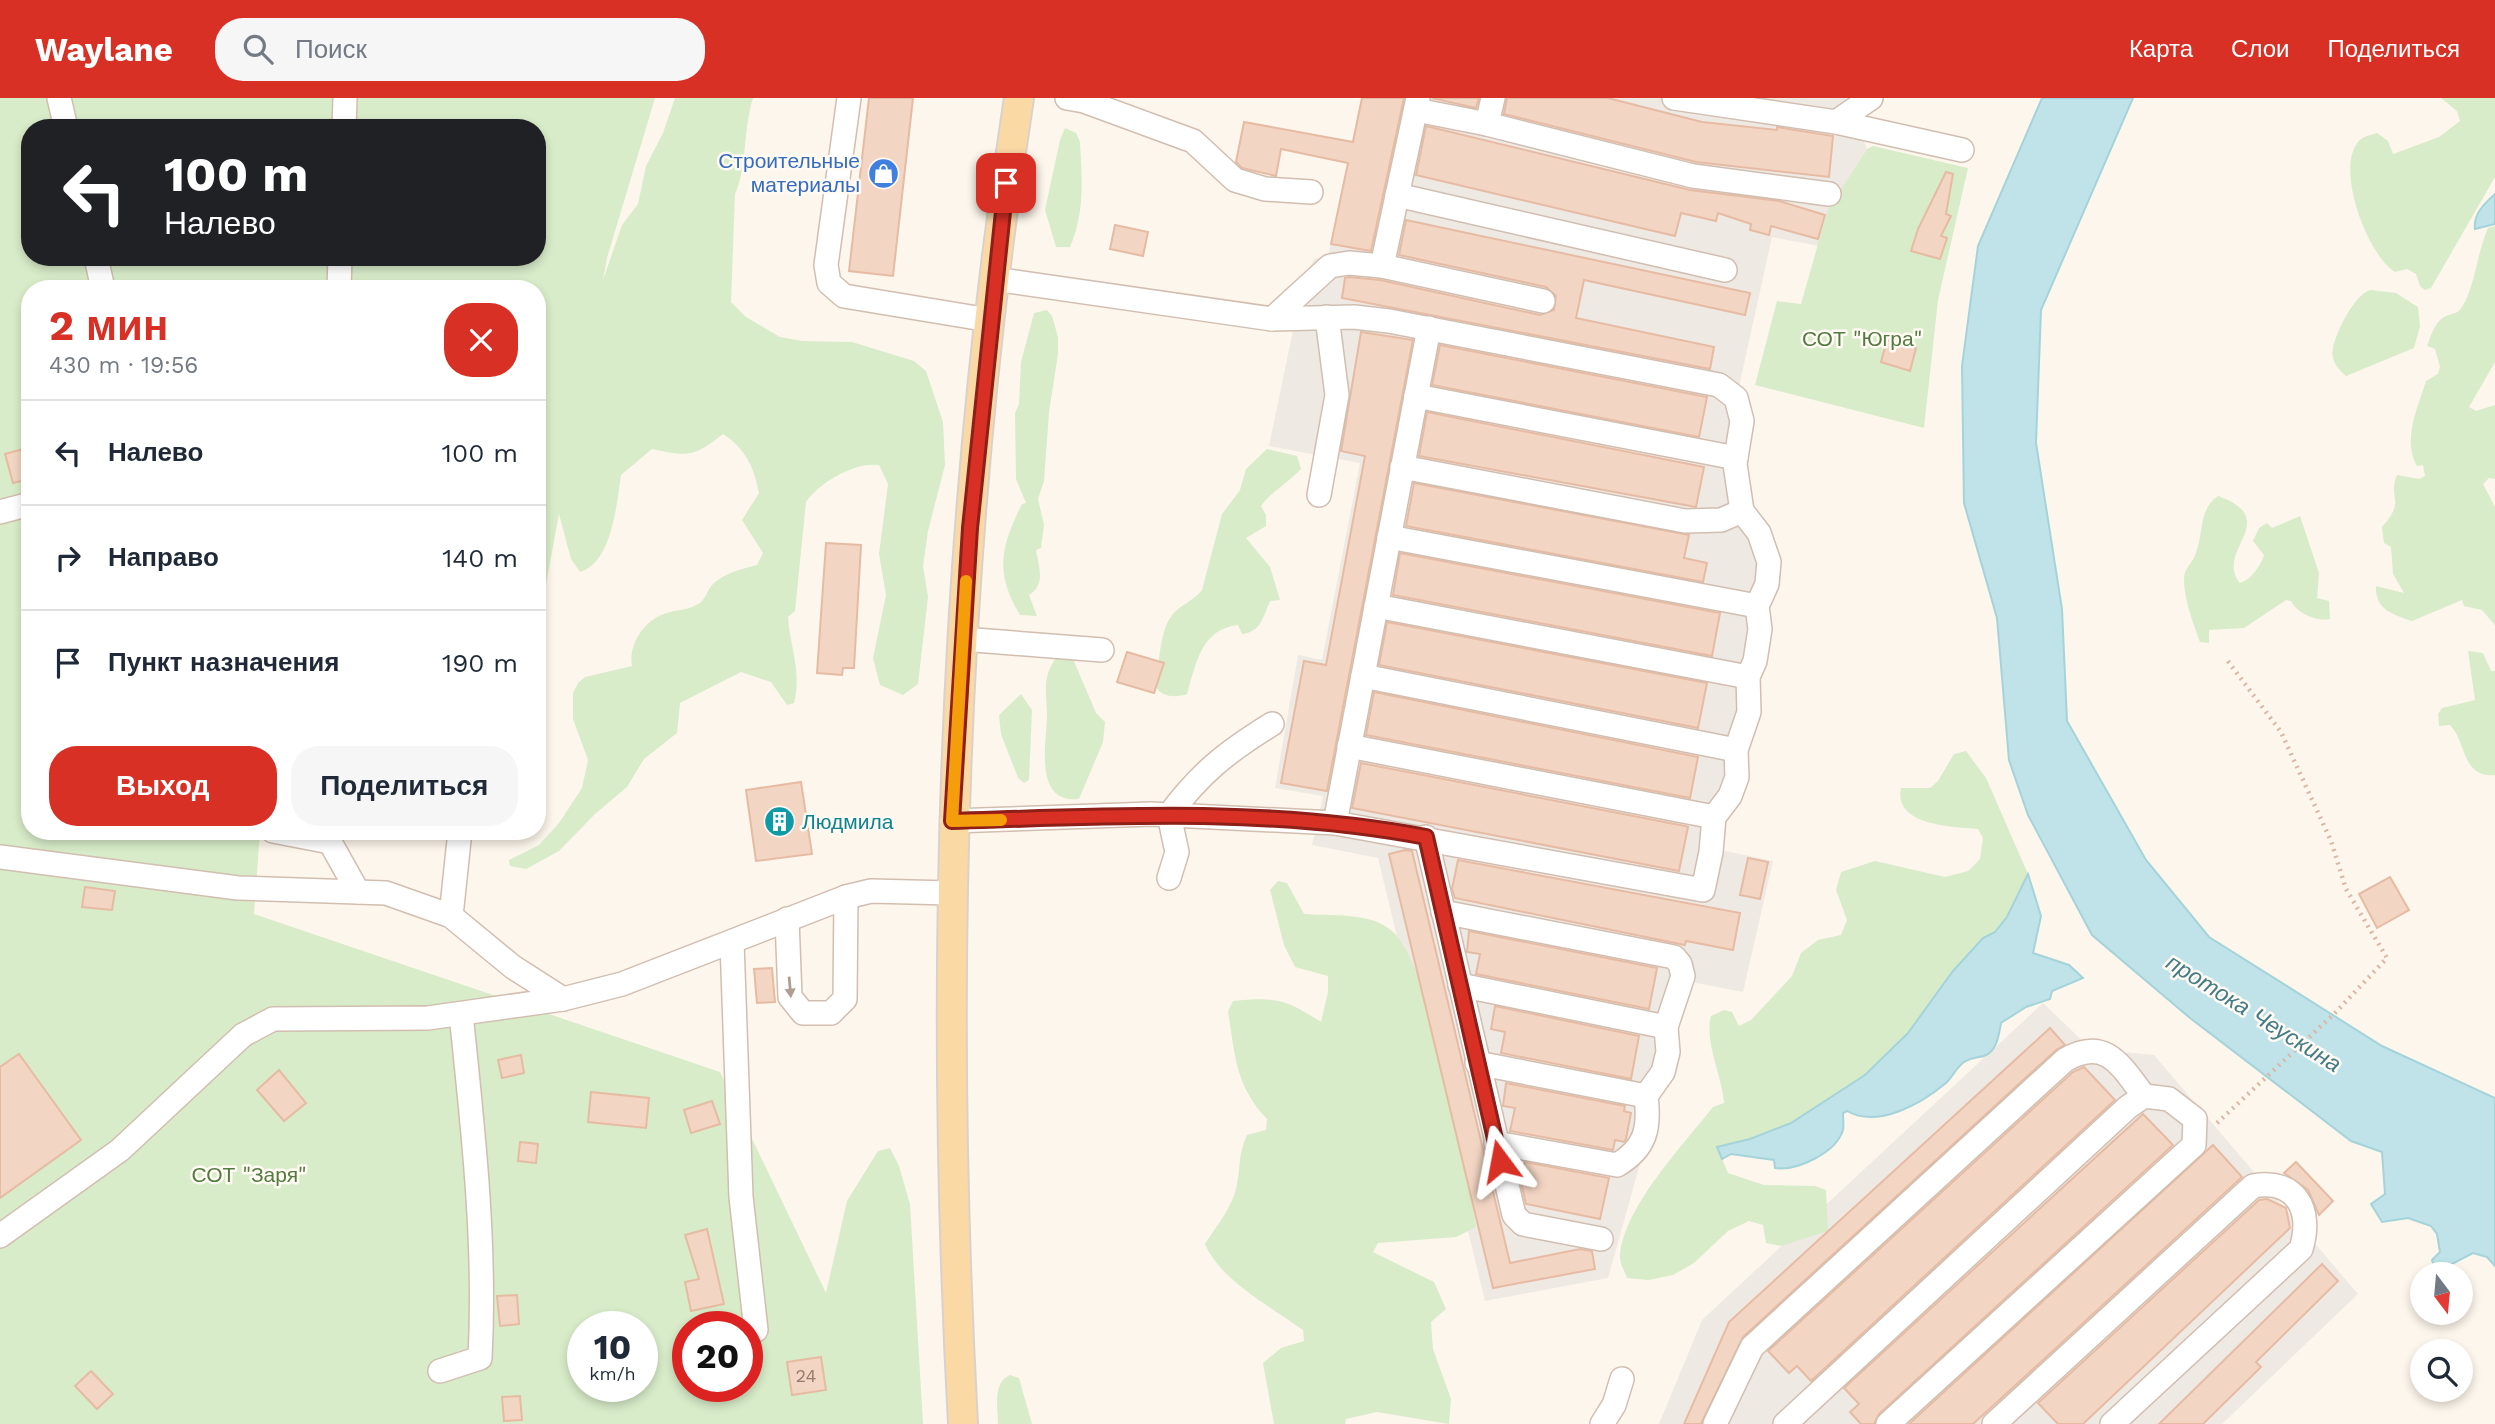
<!DOCTYPE html>
<html lang="ru">
<head>
<meta charset="utf-8">
<style>
  body { margin:0; font-family:"Work Sans",sans-serif; background:#f6f6f7; color:#1f2937; height:100vh; display:flex; flex-direction:column; font-size:26px; white-space:nowrap }
  * { box-sizing:border-box; margin:0 }
  p { font-size:23px; color:#747a83 }
  .icon { flex:none; width:38px; height:38px; fill:none; stroke:currentColor; stroke-width:2; stroke-linecap:round; stroke-linejoin:round }
  .map { position:relative; flex:1; overflow:hidden }
  .side { position:absolute; left:21px; top:182px; width:525px; height:560px; display:flex; flex-direction:column; background:#fff; border-radius:28px; box-shadow:0 4px 10px #0003 }
  .side>* { flex:none }
  .banner { position:absolute; left:21px; top:21px; width:525px; height:147px; border-radius:28px; box-shadow:0 4px 10px #0003; background:#202124; color:#fff; overflow:hidden }
  .needle { width:46px; rotate:164deg }
  .buttons { position:absolute; left:2410px; top:1164px; display:grid; gap:14px }
  .buttons a { display:grid; place-items:center; width:63px; height:63px; border-radius:50%; background:#fff; box-shadow:0 4px 10px #0003; font-size:35px }
  .speed { position:absolute; left:567px; top:1213px; display:flex; gap:14px; font-size:35px; font-weight:700; text-align:center }
  .speed>* { display:grid; place-content:center; width:91px; height:91px; border-radius:50%; background:#fff; box-shadow:0 4px 10px #0003; line-height:1 }
  .speed small { font-size:18px; font-weight:400 }
  .speed .limit { border:10px solid #d22; background:#fff; color:#111 }
  .pin { position:absolute; display:grid; place-items:center; width:60px; height:60px; color:#fff; margin:-30px; border-radius:14px; box-shadow:0 4px 10px #0006 }
  .me { position:absolute; width:77px; margin:-38px; rotate:347deg; stroke-linejoin:round; filter:drop-shadow(0 0 5px #0008) }
  .turn { display:flex; align-items:center; gap:24px; height:147px; padding:0 28px; font-size:32px }
  .turn .icon { width:91px; height:91px; stroke-width:2.5 }
  .turn b { display:block; font-size:49px; line-height:60px }
  .round { display:grid; place-items:center; flex:none; width:74px; height:74px; border-radius:28px; background:#f6f6f7 }
  .head { display:flex; align-items:center; justify-content:space-between; height:119px; padding:0 28px }
  h1 { font-size:42px; font-weight:700; line-height:52px; color:#d93025 }
  .button { display:flex; gap:14px; margin-top:auto; padding:14px 28px }
  .button a { flex:1; height:80px; border-radius:28px; background:#d93025; color:#fff; font-size:28px; font-weight:700; line-height:80px; text-align:center }
  .button a+a { background:#f6f6f7; color:#1f2937 }
  ul { padding:0; list-style:none }
  li { display:flex; align-items:center; gap:21px; height:105px; padding:0 28px; border-top:2px solid #e0e1e3 }
  li div { flex:1 }
  li b { display:block; font-size:26px }
  li em { font-style:normal }
  header { display:flex; align-items:center; gap:42px; box-sizing:border-box; height:98px; padding:0 35px; background:#d93025; color:#fff }
  header strong { font-size:33px }
  nav { display:flex; gap:38px; margin-inline-start:auto; font-size:24px }
  .search { width:490px; height:63px; background:#f6f6f7; display:flex; align-items:center; gap:18px; box-sizing:border-box; padding:0 24px; border-radius:28px; color:#747a83; font-size:26px }
  .map>svg:first-child { display:block }
  .industrial { fill:#efe9e4 }
  .green { fill:#d8ecc9; fill-rule:evenodd }
  .water { fill:#bfe3e8; stroke:#a5d3da; stroke-width:2 }
  .building { fill:#f3d5c3; stroke:#e6bba3; stroke-width:2 }
  .lines { fill:none; stroke-linecap:round; stroke-linejoin:round }
  .minor-casing { stroke:#d1beb0; stroke-width:26 }
  .major-casing { stroke:#dad1cd; stroke-width:32 }
  .path { stroke:#d9b8a5; stroke-width:4.5; stroke-dasharray:2 5; stroke-linecap:butt }
  .minor { stroke:#fff; stroke-width:23 }
  .major { stroke:#fbd9a5; stroke-width:28 }
  .oneway { fill:#af9d94 }
  .route-casing { stroke:#8d1f18; stroke-width:18 }
  .route { stroke:#d93025; stroke-width:12 }
  .slow { stroke:#f59e0b; stroke-width:12 }
  .labels { text-anchor:middle; stroke-width:5; stroke-linejoin:round; paint-order:stroke }
  .number-label { font-size:18px; fill:#987a6a }
  .shop-label { font-size:21px; fill:#366cbe; stroke:#fffaf3; text-anchor:end }
  .park-label { font-size:21px; fill:#537a41; stroke:#fffaf3 }
  .culture-label { font-size:21px; fill:#0d838f; stroke:#fffaf3; text-anchor:start }
  .water-label { font-size:23px; font-style:italic; fill:#437c86; stroke:#fffaf3 }
</style>
</head>
<body>
<header>
<strong>Waylane</strong>
<div class="search"><svg class="icon" aria-label="search" viewBox="0 0 24 24"><circle cx="10" cy="10" r="6"/><path d="M15 15l6 6"/></svg>Поиск</div>
<nav><a>Карта</a><a>Слои</a><a>Поделиться</a></nav>
</header>
<div class="map">
<svg width="2495" height="1326" viewBox="0 0 2495 1326">
  <rect width="100%" height="100%" fill="#fdf6ec"/>
  <g class="industrial">
    <path d="M1361,0H1845L1867,51L1828,111L1819,148L1772,139L1740,284L1731,366L1769,461L1712,750L1773,763L1743,894L1691,884L1608,1180L1485,1203L1378,760L1312,747L1323,698L1275,690L1298,557L1322,562L1360,365L1269,348L1302,189L1314,161L1328,158Z"/>
    <path d="M2043,905L2091,951L2154,957L2358,1196L2222,1326H1659L1702,1222Z"/>
  </g>
  <g class="green">
    <path d="M0,0H655L607,160L603,182L622,127L638,106L646,68L663,35L675,0H753C743,31 747,71 735,96L731,204L746,219L780,239L802,243L852,244L914,263L926,273L943,324L945,367L928,433L923,468L928,499L918,586L903,597L880,587L873,560L886,497L879,456L888,386L879,367C854,364 820,384 806,404L795,513L788,519C790,549 802,574 794,605L787,607L771,584L741,574L680,605L677,635L644,661L627,689L595,716L559,753L526,771L510,768L509,762L539,747L559,725L582,690L588,662L573,621V595L578,585L585,579L632,568C628,548 643,523 664,516C677,511 687,513 700,505C706,500 707,493 712,487C724,475 741,471 757,467L763,455L742,422L759,395C754,369 745,350 723,336C694,359 688,359 652,351L621,377C617,404 612,465 580,474L571,461L559,416L537,535V191H30V733H260L254,816L720,974L826,1195L847,1103L878,1053L890,1050L899,1068L910,1106L923,1326H0ZM30,30H537V159H30ZM583,1228H642V1288H583ZM688,1228H747V1288H688Z"/>
    <path d="M2441,0H2495V79L2431,190L2425,192L2420,188L2416,176L2407,171L2395,174C2368,158 2335,72 2358,44C2363,38 2371,37 2377,35L2388,43L2393,56L2439,39L2460,23L2457,13Z"/>
    <path d="M1065,30L1076,35L1080,44C1082,81 1085,114 1070,149H1056L1045,112L1060,42Z"/>
    <path d="M1873,48L1968,70L1938,202L1924,330L1755,287L1777,203L1801,206L1828,111L1867,51Z"/>
    <path d="M2495,128V264L2469,309L2476,313L2495,307V381L2489,380L2483,386L2495,409V527L2482,512L2464,508L2462,502L2412,523C2393,516 2375,512 2376,488L2404,495L2393,476L2391,449L2384,445L2382,429C2407,401 2387,401 2397,377L2419,381L2425,378L2423,367L2417,368C2402,342 2418,309 2426,283L2438,276L2440,269L2435,251L2427,248C2431,238 2434,225 2444,219C2451,215 2457,217 2462,209C2475,189 2477,154 2488,130Z"/>
    <path d="M2370,192L2396,195L2418,209L2420,228L2414,250L2346,278C2338,271 2330,262 2333,250C2336,234 2355,196 2370,192Z"/>
    <path d="M1047,212L1052,218L1058,239V256L1049,314L1044,383L1038,401L1044,427L1041,450L1036,452C1039,470 1046,486 1029,497L1037,518L1020,517C994,474 1001,448 1022,406L1026,405L1016,381L1015,315L1019,306L1021,264L1034,215Z"/>
    <path d="M1267,351L1297,358L1301,371C1289,384 1271,394 1261,408L1266,417V428L1246,440L1270,469L1280,502L1270,503C1263,519 1261,534 1242,536L1238,527C1201,531 1196,566 1187,596C1177,600 1161,599 1156,589C1159,568 1159,534 1172,517C1181,506 1194,503 1202,492L1222,416L1240,392L1246,371Z"/>
    <path d="M2218,398C2284,422 2213,453 2240,485C2251,482 2261,467 2264,457L2253,443L2259,430L2267,425L2272,430L2300,418L2319,475L2317,500L2329,503L2330,521C2318,524 2296,515 2291,503L2286,502L2244,530L2209,532V545L2200,544C2193,524 2184,502 2184,481C2184,470 2192,466 2195,457C2204,437 2198,411 2218,398Z"/>
    <path d="M2468,553L2483,555L2491,573H2495V677C2461,680 2467,644 2450,627L2439,628L2438,616L2442,610L2475,602Z"/>
    <path d="M1057,559L1073,561L1096,615L1105,624L1103,644L1079,701C1034,706 1046,647 1047,620C1047,597 1041,578 1057,559Z"/>
    <path d="M1021,596L1032,612L1029,682L1024,685L1018,680L1001,636L999,617Z"/>
    <path d="M1966,653L1986,680L2028,776L2007,819L1995,834L1982,840L1953,873L1908,935L1865,977L1791,1025L1750,1041L1717,1049L1728,1075L1764,1087L1815,1088L1826,1092L1828,1133L1781,1148L1766,1145L1763,1127L1749,1123L1728,1133L1694,1165L1673,1177L1648,1182L1627,1180C1625,1174 1620,1166 1620,1160C1621,1112 1684,1046 1713,1009L1724,1005C1722,977 1704,944 1711,918L1724,912L1732,914L1739,928L1751,922L1792,878L1801,855L1818,842L1841,837L1847,822L1836,792L1841,774L1875,763L1945,779L1968,773L1980,761L1983,740L1978,731C1953,729 1893,728 1901,690H1930L1938,683L1954,656Z"/>
    <path d="M1278,783L1287,785L1304,816C1330,818 1371,814 1392,833C1432,867 1468,1072 1476,1129L1456,1139L1378,1145L1373,1154L1434,1184L1446,1211L1431,1224L1433,1251L1451,1301L1449,1326L1377,1314L1346,1321L1345,1326H1274L1263,1265L1281,1250L1304,1243L1303,1232C1270,1208 1221,1183 1205,1146C1217,1127 1233,1109 1237,1086C1241,1067 1238,1057 1247,1037L1266,1032L1267,1021C1235,987 1235,957 1228,913L1233,903C1276,899 1285,901 1321,924L1328,894V878L1295,869L1284,847L1270,792Z"/>
    <path d="M1010,1277L1019,1280L1032,1326H998C998,1309 992,1285 1010,1277Z"/>
  </g>
  <g class="water">
    <path d="M2042,0H2133L2041,212L2036,345L2062,511L2067,623L2146,762L2209,839L2382,948L2495,1000V1168L2487,1159L2473,1155L2450,1167L2434,1168L2432,1162L2440,1154L2437,1136L2431,1128L2408,1120L2382,1124L2371,1106L2385,1096L2382,1054L2351,1043L2190,920L2092,837L2028,717L2009,662L1997,520L1964,405L1962,268L1978,148Z"/>
    <path d="M2495,96V126L2475,131C2473,116 2485,105 2495,96Z"/>
    <path d="M2028,776L2041,818L2033,855L2069,867L2083,880L2052,893L2050,901L2026,909L2001,925C1999,936 1997,954 1984,958C1976,960 1972,959 1964,964C1956,970 1953,978 1946,985C1922,1005 1878,1031 1847,1013L1843,1015C1843,1020 1844,1028 1843,1032C1836,1055 1797,1073 1775,1070L1774,1062L1731,1056L1722,1061L1717,1049L1750,1041L1791,1025L1865,977L1908,935L1953,873L1983,840L1995,834L2007,819Z"/>
  </g>
  <g class="building">
    <path d="M869,0H913L893,178L849,173Z"/>
    <path d="M1362,0H1404L1371,153L1331,146L1348,65L1281,51L1276,78L1242,70L1236,64L1244,24L1353,44Z"/>
    <path d="M1432,0H1479L1476,10Z"/>
    <path d="M1507,0H1608L1702,24L1777,32V29L1833,38L1829,79L1696,64L1504,16Z"/>
    <path d="M1426,28L1690,92L1779,103L1825,117L1818,141L1771,128L1769,137L1750,132L1751,126L1718,115L1716,123L1681,115L1675,138L1416,77Z"/>
    <path d="M1946,74L1953,76L1946,116L1951,118L1941,138L1947,140L1940,161L1911,153L1918,131Z"/>
    <path d="M1406,122L1750,195L1745,217L1584,182L1576,220L1714,249L1710,271L1342,200L1345,180L1349,179L1380,182L1540,217L1554,212L1556,198L1546,189L1399,157Z"/>
    <path d="M1115,127L1148,134L1143,158L1110,151Z"/>
    <path d="M1361,234L1413,242L1327,693L1281,685L1304,563L1326,567L1365,358L1341,353Z"/>
    <path d="M1887,242L1916,250L1910,273L1881,264Z"/>
    <path d="M1440,247L1707,299L1699,339L1432,287Z"/>
    <path d="M1427,314L1704,369L1696,409L1419,358Z"/>
    <path d="M30,349V381L13,385L5,356Z"/>
    <path d="M1414,385L1689,437L1684,460L1707,465L1703,484L1406,428Z"/>
    <path d="M826,445L861,447L854,570H843L842,577L817,575Z"/>
    <path d="M1400,455L1720,515L1712,558L1393,497Z"/>
    <path d="M1387,524L1707,585L1698,630L1379,567Z"/>
    <path d="M1127,554L1164,565L1154,595L1117,584Z"/>
    <path d="M1374,594L1698,659L1690,700L1366,637Z"/>
    <path d="M1361,665L1685,728L1688,729L1679,773L1352,710Z"/>
    <path d="M801,684L812,756L756,763L746,692Z"/>
    <path d="M1405,752L1412,753L1510,1165L1580,1151L1592,1153L1595,1171L1493,1190L1389,756Z"/>
    <path d="M1748,760L1768,764L1760,801L1740,797Z"/>
    <path d="M1458,762L1740,815L1733,852L1686,843L1685,847L1455,800L1452,791Z"/>
    <path d="M2390,779L2409,812L2377,830L2359,796Z"/>
    <path d="M85,789L115,793L112,812L82,809Z"/>
    <path d="M1469,833L1657,870L1649,911L1476,876L1480,856L1467,854Z"/>
    <path d="M772,870L775,904L757,905L754,871Z"/>
    <path d="M1495,908L1639,938L1631,981L1501,955L1505,934L1491,931Z"/>
    <path d="M2050,930L2065,947L2056,952L1743,1239L1701,1326H1684L1729,1224Z"/>
    <path d="M19,956L81,1042L0,1100V969Z"/>
    <path d="M521,957L524,975L502,980L498,962Z"/>
    <path d="M2084,969L2115,1002L1811,1283L1797,1268L1789,1275L1768,1253L2073,974Z"/>
    <path d="M279,972L306,1005L284,1023L257,992Z"/>
    <path d="M1506,985L1625,1008L1624,1013L1631,1015L1626,1041L1624,1044L1615,1042L1613,1052L1510,1033L1515,1010L1503,1008Z"/>
    <path d="M591,994L649,1000L646,1030L588,1024Z"/>
    <path d="M712,1003L720,1026L691,1035L684,1012Z"/>
    <path d="M2143,1016L2173,1047L1879,1316L1874,1326H1861L1850,1314L1859,1306L1844,1290Z"/>
    <path d="M520,1044L538,1046L536,1065L518,1063Z"/>
    <path d="M2213,1047L2242,1079L2019,1284L1973,1326H1909Z"/>
    <path d="M1525,1064L1609,1080L1600,1121L1526,1106L1521,1084Z"/>
    <path d="M2296,1064L2333,1103L2319,1117L2308,1092L2284,1075Z"/>
    <path d="M2267,1101L2286,1110L2290,1130L2083,1326H2058L2038,1305L2259,1102Z"/>
    <path d="M707,1131L724,1206L691,1213L685,1184L699,1181L685,1137Z"/>
    <path d="M2322,1166L2338,1183L2256,1264L2261,1269L2203,1326H2159Z"/>
    <path d="M517,1197L519,1226L500,1228L497,1198Z"/>
    <path d="M821,1259L826,1292L792,1297L787,1264Z"/>
    <path d="M91,1273L113,1296L97,1311L75,1288Z"/>
    <path d="M520,1298L522,1322L504,1323L502,1299Z"/>
  </g>
  <g class="lines">
    <defs>
      <g id="minor">
        <path d="M59,0L66,30"/>
        <path d="M849,0L826,167L829,185L844,198L989,222"/>
        <path d="M1067,0L1084,3L1193,43L1235,82L1265,91L1311,94"/>
        <path d="M1674,0L1836,24L1962,52"/>
        <path d="M1416,12L1487,26L1693,78L1829,96"/>
        <path d="M1836,24L1871,0"/>
        <path d="M1487,26L1493,0"/>
        <path d="M344,30L345,0"/>
        <path d="M1397,97L1725,172"/>
        <path d="M96,159L103,191"/>
        <path d="M1382,168L1543,203"/>
        <path d="M994,181L1272,221L1330,168L1349,165L1382,168L1418,0"/>
        <path d="M339,191L340,159"/>
        <path d="M1416,298L1736,360"/>
        <path d="M1402,369L1685,423L1721,422L1742,413"/>
        <path d="M1319,397L1337,297L1327,219"/>
        <path d="M0,414L30,406"/>
        <path d="M1389,439L1757,508"/>
        <path d="M1376,508L1748,579"/>
        <path d="M962,541L1102,552"/>
        <path d="M1363,578L1736,652"/>
        <path d="M1349,648L1714,719"/>
        <path d="M952,723L1151,716L1335,725L1703,792L1711,754L1714,719L1730,698L1737,679L1736,652L1749,614L1748,579L1755,563L1760,531L1757,508L1767,486L1769,464L1759,435L1742,413L1735,366L1742,323L1736,300L1719,287L1389,223L1354,219L1272,221"/>
        <path d="M1335,725L1429,230"/>
        <path d="M273,733L330,744"/>
        <path d="M328,733L330,744L358,794"/>
        <path d="M1426,739L1514,1117L1523,1126L1601,1141"/>
        <path d="M0,759L238,790L386,795L451,818L513,869L563,901"/>
        <path d="M1169,780L1177,754L1169,717C1201,674 1227,654 1272,626"/>
        <path d="M1443,814L1674,859L1680,866L1683,878L1666,929L1668,954L1663,974L1646,998C1650,1030 1646,1050 1617,1067L1496,1045"/>
        <path d="M451,818L460,733"/>
        <path d="M787,821L790,899L803,915H831L845,901L846,799"/>
        <path d="M732,844L741,1099L756,1232"/>
        <path d="M1460,887L1666,929"/>
        <path d="M1477,965L1646,998"/>
        <path d="M0,1138L120,1052L243,937L273,921L428,920L563,901L622,886L846,799L871,793L951,795"/>
        <path d="M440,1273L480,1260C486,1145 473,1031 461,916"/>
        <path d="M1602,1326L1614,1307L1622,1281"/>
        <path d="M1715,1326L1752,1249L2065,962C2106,938 2121,968 2144,998"/>
        <path d="M1785,1326L2128,1009L2144,998L2169,1001L2195,1021L2194,1047L1888,1326"/>
        <path d="M1994,1326L2253,1088C2296,1080 2313,1112 2301,1151L2112,1326"/>
      </g>
      <path id="major" d="M963,1326C939,883 951,439 1019,0"/>
    </defs>
    <use href="#minor" class="minor-casing"/>
    <use href="#major" class="major-casing"/>
    <path class="path" d="M2217,1025L2335,915L2387,860L2346,791L2331,743L2281,634L2227,562"/>
    <use href="#minor" class="minor"/>
    <use href="#major" class="major"/>
  </g>
  <defs><path id="oneway-solid" d="M-6-.8H1V-3.2L6.5 0L1 3.2V.8H-6Z" transform="scale(1.75)"/></defs>
  <use class="oneway" href="#oneway-solid" transform="translate(790 889) rotate(85)"/>
  <g class="lines">
    <defs>
      <path id="route" d="M1006,85L970,430L952,723C1111,718 1269,709 1426,739L1500,1063"/>
    </defs>
    <use href="#route" class="route-casing"/>
    <use href="#route" class="route"/>
    <path class="slow" d="M966,483L952,723L1001,722"/>
  </g>
  <defs>
    <symbol id="shop-disc" viewBox="-11 -11 22 22"><circle r="9.5" fill="#3f7fe0" stroke="#fffaf3"/><path d="M-5-2.5h2.3a2.7 3.5 0 0 1 5.4 0H5L5.5 6h-11ZM-1.5-2.5h3a1.5 2.3 0 0 0-3 0Z" fill="#fff"/></symbol>
    <symbol id="building-disc" viewBox="-11 -11 22 22"><circle r="9.5" fill="#0f9aa8" stroke="#fffaf3"/><path d="M-4-6H4V6H1V3H-1V6H-4ZM-2.5-4.3h1.7v1.8h-1.7ZM.8-4.3h1.7v1.8H.8ZM-2.5-1h1.7V.8h-1.7ZM.8-1h1.7V.8H.8Z" fill="#fff"/></symbol>
  </defs>
  <g fill-rule="evenodd">
    <use href="#shop-disc" x="866" y="58" width="35" height="35"/>
    <use href="#building-disc" x="762" y="706" width="35" height="35"/>
  </g>
  <g class="labels">
    <g class="number-label">
      <text x="806" y="1284">24</text>
    </g>
    <g class="shop-label">
      <text x="860" y="70">Строительные<tspan x="860" dy="24">материалы</tspan></text>
    </g>
    <g class="park-label">
      <text x="1862" y="248">СОТ "Югра"</text>
      <text x="249" y="1084">СОТ "Заря"</text>
    </g>
    <g class="culture-label">
      <text x="802" y="731">Людмила</text>
    </g>
    <g class="water-label">
      <text transform="translate(2254 915) rotate(32)" y="8">протока Чеускина</text>
    </g>
  </g>
</svg>
<div class="buttons">
<a><svg class="needle" viewBox="-14 -14 28 28"><path d="M0-13l5 13h-10z" fill="#e53935"/><path d="M0 13l5-13h-10z" fill="#747a83"/></svg></a>
<a><svg class="icon" aria-label="search" viewBox="0 0 24 24"><circle cx="10" cy="10" r="6"/><path d="M15 15l6 6"/></svg></a>
</div>
<div class="speed"><div>10<small>km/h</small></div><div class="limit">20</div></div>
<div class="pin" style="left:1006px;top:85px;background:#d93025"><svg class="icon" aria-label="arrive" viewBox="0 0 24 24"><path d="M6 21V4h12l-3 4 3 4H6"/></svg></div>
<svg class="me" style="left:1500px;top:1063px" viewBox="-20 -20 40 40"><path d="M0-17L14 15 0 8-14 15z" fill="#d93025" stroke="#fff" stroke-width="4"/></svg>
<div class="banner">
<div class="turn"><svg class="icon" aria-label="left" viewBox="0 0 24 24"><path d="M17 20v-9H6M10 6l-5 5 5 5"/></svg><div><b>100 m</b>Налево</div></div>
</div>
<section class="side">
<div class="head"><div><h1>2 мин</h1><p>430 m · 19:56</p></div><a class="round" style="background:#d93025;color:#fff"><svg class="icon" aria-label="close" viewBox="0 0 24 24"><path d="M6 6l12 12M18 6L6 18"/></svg></a></div>
<ul>
<li><svg class="icon" aria-label="left" viewBox="0 0 24 24"><path d="M17 20v-9H6M10 6l-5 5 5 5"/></svg><div><b>Налево</b></div><em>100 m</em></li>
<li><svg class="icon" aria-label="right" viewBox="0 0 24 24"><path d="M7 20v-9h11M14 6l5 5-5 5"/></svg><div><b>Направо</b></div><em>140 m</em></li>
<li><svg class="icon" aria-label="arrive" viewBox="0 0 24 24"><path d="M6 21V4h12l-3 4 3 4H6"/></svg><div><b>Пункт назначения</b></div><em>190 m</em></li>
</ul>
<div class="button"><a>Выход</a><a>Поделиться</a></div>
</section>
</div>
</body>
</html>
